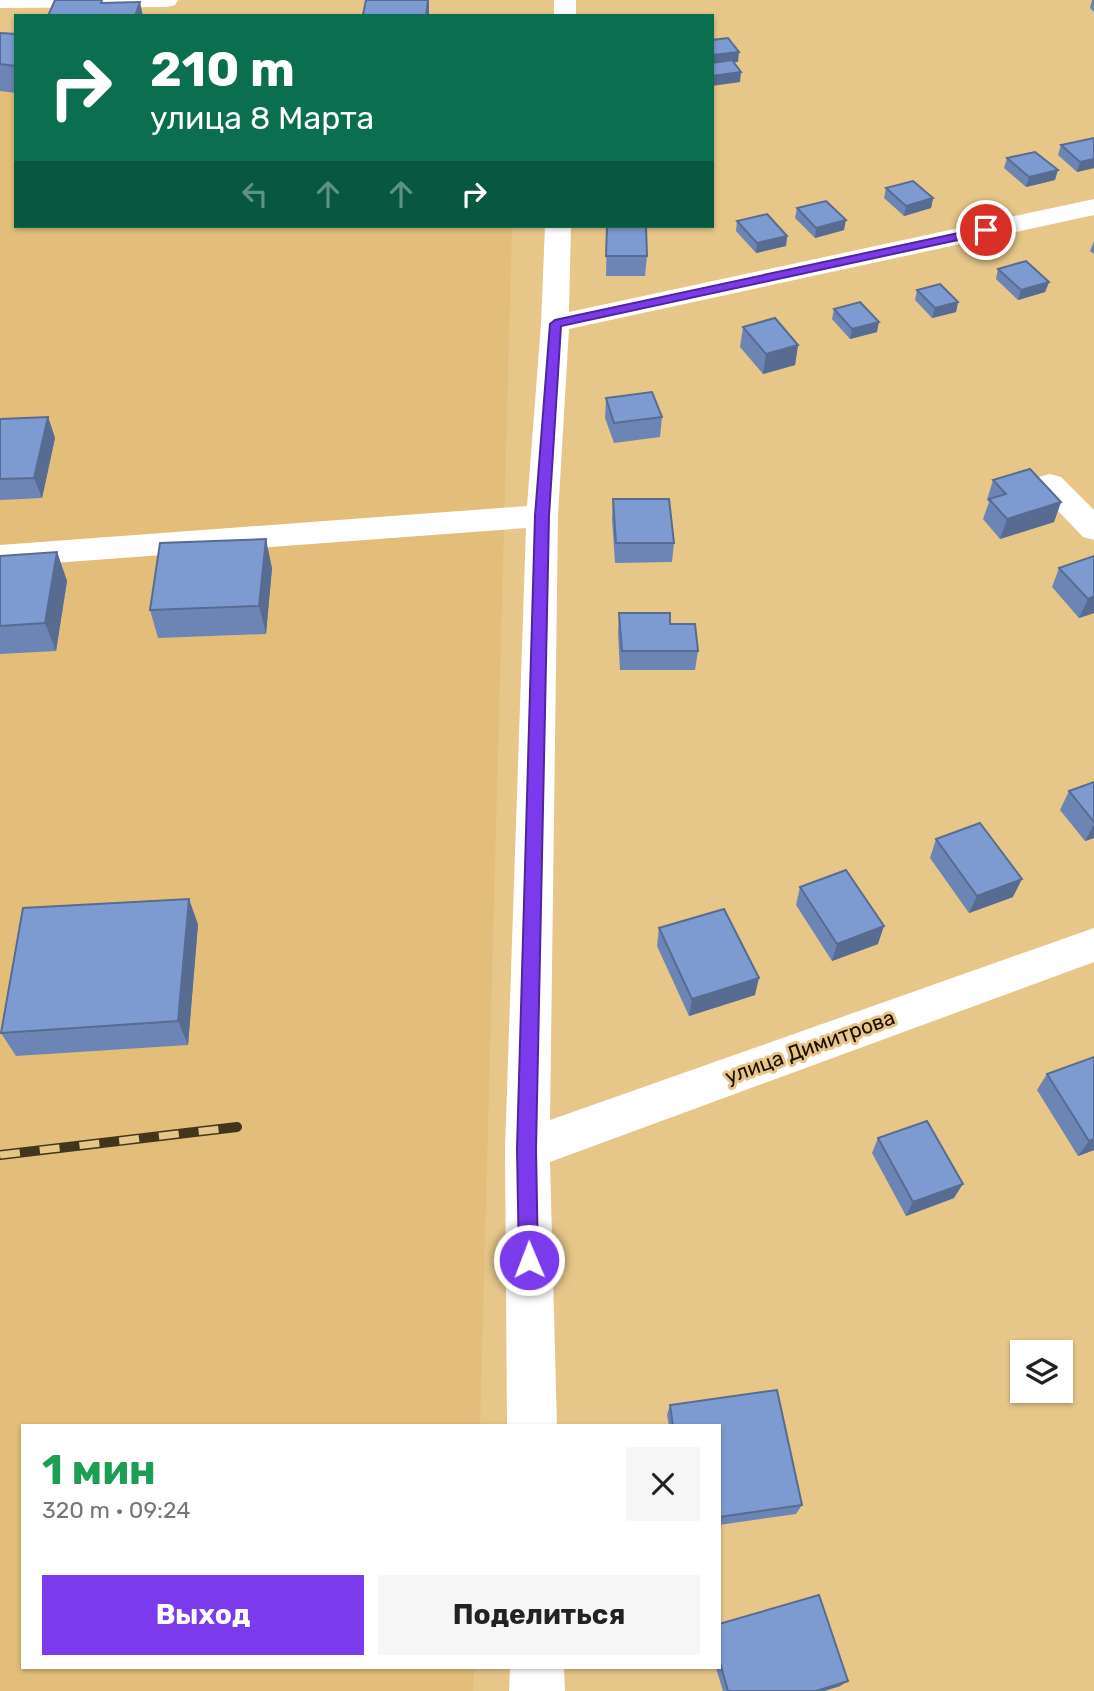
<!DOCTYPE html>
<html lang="ru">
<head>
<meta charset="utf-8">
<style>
  body { margin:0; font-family:Rubik,sans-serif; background:#f6f6f6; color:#222; height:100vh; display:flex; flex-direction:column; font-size:26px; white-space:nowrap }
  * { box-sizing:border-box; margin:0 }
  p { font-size:23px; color:#767676 }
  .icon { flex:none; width:38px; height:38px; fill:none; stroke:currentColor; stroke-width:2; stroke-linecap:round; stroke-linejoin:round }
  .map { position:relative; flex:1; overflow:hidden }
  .side { position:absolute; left:21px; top:1424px; width:700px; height:245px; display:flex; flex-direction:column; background:#fff; border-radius:0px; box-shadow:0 2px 5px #0004 }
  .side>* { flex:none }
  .hud { position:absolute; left:14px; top:14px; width:700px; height:214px; border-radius:0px; box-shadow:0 2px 5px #0004; background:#0b6e4f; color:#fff; overflow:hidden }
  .fabs { position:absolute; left:1010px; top:1340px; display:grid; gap:14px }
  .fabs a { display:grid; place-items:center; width:63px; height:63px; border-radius:0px; background:#fff; box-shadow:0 2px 5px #0004; font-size:35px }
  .pin { position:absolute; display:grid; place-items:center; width:60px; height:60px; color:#fff; margin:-30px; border:4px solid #fff; border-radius:50%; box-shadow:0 2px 7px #0007 }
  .me { position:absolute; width:77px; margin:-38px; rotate:359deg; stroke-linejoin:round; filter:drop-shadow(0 0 5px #0008) }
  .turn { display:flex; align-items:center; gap:24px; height:147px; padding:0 21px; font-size:32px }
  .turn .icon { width:91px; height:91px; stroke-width:2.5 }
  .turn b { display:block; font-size:49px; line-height:60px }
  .lanes { display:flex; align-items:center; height:66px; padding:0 21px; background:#0003; justify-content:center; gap:35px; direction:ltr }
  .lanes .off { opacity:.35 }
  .round { display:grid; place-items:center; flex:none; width:74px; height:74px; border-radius:0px; background:#f6f6f6 }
  .overview { display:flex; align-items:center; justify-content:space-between; height:119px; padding:0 21px }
  h1 { font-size:42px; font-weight:700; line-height:52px; color:#1e9e55 }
  .cta { display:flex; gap:14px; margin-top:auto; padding:14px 21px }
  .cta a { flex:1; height:80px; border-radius:0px; background:#7c3aed; color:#fff; font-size:28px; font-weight:700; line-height:80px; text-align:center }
  .cta a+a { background:#f6f6f6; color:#222 }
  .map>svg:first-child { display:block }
  .built { fill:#e2be7a }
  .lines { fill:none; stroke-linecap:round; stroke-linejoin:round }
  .minor { fill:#fff; fill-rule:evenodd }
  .rail-casing { stroke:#43341c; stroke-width:10 }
  .rail { stroke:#e6c689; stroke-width:7; stroke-dasharray:20; stroke-linecap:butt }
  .wall { fill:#6c85b4 }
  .shaded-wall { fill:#586c92 }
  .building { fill:#7e9bd1; stroke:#586c92; stroke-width:2 }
  .route { fill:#7c3aed; stroke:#51269a; stroke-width:2 }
  .labels { text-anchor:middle; stroke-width:6; stroke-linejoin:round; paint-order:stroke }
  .street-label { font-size:21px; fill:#1a0f00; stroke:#e6c689 }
</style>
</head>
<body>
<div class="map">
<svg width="1094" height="1691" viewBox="0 0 1094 1691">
  <rect width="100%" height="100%" fill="#e6c689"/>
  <path class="built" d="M0,40L16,51V226H512L480,1426H23V1668H474L473,1691H0Z"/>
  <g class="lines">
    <g class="minor">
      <path d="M0,0H178L175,5L167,7L0,8Z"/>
      <rect x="554" y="0" width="22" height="16"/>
      <path d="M1094,199V215L569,329L558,516L550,1120L1094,928V962L550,1162L557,1426H507L505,1149L526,528L0,567V545L527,506L541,324L545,226H571L569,312Z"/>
      <path d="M1050,474L1061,477L1094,510V540L1083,537L1039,491L1034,484L1039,477Z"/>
      <path d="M510,1668H564L565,1691H509Z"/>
    </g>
    <defs>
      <path id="rail" d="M0,1155L237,1127"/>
    </defs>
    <use href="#rail" class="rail-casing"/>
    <use href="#rail" class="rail"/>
  </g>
  <g class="wall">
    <path d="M1092,0H1094V12L1090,8Z"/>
    <path d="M0,33L16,34V93L0,91Z"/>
    <path d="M1094,138V168L1077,172L1058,155L1061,145Z"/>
    <path d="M1007,158L1055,180L1026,187L1004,168Z"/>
    <path d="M886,188L933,198L931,208L904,216L884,198Z"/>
    <path d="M797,208L844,230L815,238L795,218Z"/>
    <path d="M737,221L787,236L786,246L756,253L736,231Z"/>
    <path d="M607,226L647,256L645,276H606Z"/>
    <path d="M1094,241V254L1090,251Z"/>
    <path d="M998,269L1049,282L1045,292L1018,300L996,279Z"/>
    <path d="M917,290L958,302L956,312L932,318L915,300Z"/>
    <path d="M834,309L877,332L850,339L832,319Z"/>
    <path d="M743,327L798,345L795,365L763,374L740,347Z"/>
    <path d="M606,398L662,417L660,437L614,443L605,418Z"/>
    <path d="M48,417L55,438L42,498L0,500V419Z"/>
    <path d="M993,480L1061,502L1054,522L1000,539L983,519L989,502L987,500Z"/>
    <path d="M613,499L674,543L672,562L615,563L612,519Z"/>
    <path d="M57,552L67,581L56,651L0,654V556Z"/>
    <path d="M1094,556V613L1079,618L1052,587L1059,568Z"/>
    <path d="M272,568L266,634L158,638L150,610Z"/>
    <path d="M619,613L670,624L698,651L695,670H620L618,633Z"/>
    <path d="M1094,782V838L1085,841L1060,810L1069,791Z"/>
    <path d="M936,839L1013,897L969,913L930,858Z"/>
    <path d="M800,887L878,944L832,961L796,905Z"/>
    <path d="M198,924L188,1045L16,1056L1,1033Z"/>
    <path d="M659,928L755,995L689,1016L657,946Z"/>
    <path d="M1094,1057V1150L1078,1156L1037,1090L1047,1074Z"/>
    <path d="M878,1138L954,1198L906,1216L872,1153Z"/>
    <path d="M777,1390L802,1505L796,1514L719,1525V1426H669L667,1415L670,1405Z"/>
    <path d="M719,1624L840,1686L824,1691H723L716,1668H719Z"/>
  </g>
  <g class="shaded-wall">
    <path d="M428,0H429V16H426Z"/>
    <path d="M140,2L143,16H135Z"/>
    <path d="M739,52L738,62L712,65V55Z"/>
    <path d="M741,72L740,82L712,86V76Z"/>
    <path d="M1094,159V168L1077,172L1080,162Z"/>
    <path d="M1058,170L1055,180L1026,187L1029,177Z"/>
    <path d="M933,198L931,208L904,216L906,206Z"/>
    <path d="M846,220L844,230L815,238L816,228Z"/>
    <path d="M787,236L786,246L756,253L757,243Z"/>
    <path d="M1049,282L1045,292L1018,300L1021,290Z"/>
    <path d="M958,302L956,312L932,318L935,308Z"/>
    <path d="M879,322L877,332L850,339L852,329Z"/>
    <path d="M798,345L795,365L763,374L766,354Z"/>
    <path d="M48,417L55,438L42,498L34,478Z"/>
    <path d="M1061,502L1054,522L1000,539L1007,519Z"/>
    <path d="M266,539L272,568L266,634L259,606Z"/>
    <path d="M57,552L67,581L56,651L45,623Z"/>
    <path d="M1094,596V613L1079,618L1088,599Z"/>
    <path d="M1094,824V838L1085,841Z"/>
    <path d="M1022,879L1013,897L969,913L977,896Z"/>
    <path d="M189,899L198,924L188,1045L178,1021Z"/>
    <path d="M884,926L878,944L832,961L837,944Z"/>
    <path d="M759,978L755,995L689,1016L692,999Z"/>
    <path d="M1094,1139V1150L1078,1156L1089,1141Z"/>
    <path d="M963,1184L954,1198L906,1216L913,1202Z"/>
    <path d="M848,1681L840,1686L824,1691H816Z"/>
  </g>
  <g class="building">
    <path d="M55,0H102L101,3L140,2L135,16H48Z"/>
    <path d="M366,0H428L426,16L363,15Z"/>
    <path d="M0,33L16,34V66L0,64Z"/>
    <path d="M728,38L739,52L712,55V40Z"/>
    <path d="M732,60L741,72L712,76V63Z"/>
    <path d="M1094,138V159L1080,162L1061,145Z"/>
    <path d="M1035,152L1058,170L1029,177L1007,158Z"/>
    <path d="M913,181L933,198L906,206L886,188Z"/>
    <path d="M826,201L846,220L816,228L797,208Z"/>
    <path d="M767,214L787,236L757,243L737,221Z"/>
    <path d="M607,226L646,227L647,256H606Z"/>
    <path d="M1026,261L1049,282L1021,290L998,269Z"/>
    <path d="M940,284L958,302L935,308L917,290Z"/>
    <path d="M860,302L879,322L852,329L834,309Z"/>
    <path d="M775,318L798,345L766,354L743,327Z"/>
    <path d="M652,392L662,417L614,423L606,398Z"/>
    <path d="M48,417L34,478L0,479V419Z"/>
    <path d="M1030,469L1061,502L1007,519L989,499L1006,494L993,480Z"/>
    <path d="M613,499H669L674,543H616Z"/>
    <path d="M266,539L259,606L150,610L160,543Z"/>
    <path d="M57,552L45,623L0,626V556Z"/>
    <path d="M1094,556V596L1088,599L1059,568Z"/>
    <path d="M619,613H670V624H695L698,651H622Z"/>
    <path d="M1094,782V822L1069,791Z"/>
    <path d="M980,823L1022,879L977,896L936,839Z"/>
    <path d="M846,870L884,926L837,944L800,887Z"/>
    <path d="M189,899L178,1021L1,1033L23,908Z"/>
    <path d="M724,909L759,978L692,999L659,928Z"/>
    <path d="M1094,1057V1139L1089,1141L1047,1074Z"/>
    <path d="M927,1121L963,1184L913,1202L878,1138Z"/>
    <path d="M777,1390L802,1505L719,1517V1426H673L670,1405Z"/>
    <path d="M819,1595L848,1681L816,1691H728L719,1659V1624Z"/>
  </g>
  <path class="route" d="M986,227L992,230L990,233L561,326L549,516L536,1149L538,1260L535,1267L529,1269L522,1267L519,1260L517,1149L535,516L550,324L555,320Z"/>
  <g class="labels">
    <g class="street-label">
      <text transform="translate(810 1047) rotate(-20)" y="7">улица Димитрова</text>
    </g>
  </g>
</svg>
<div class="fabs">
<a><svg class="icon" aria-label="layers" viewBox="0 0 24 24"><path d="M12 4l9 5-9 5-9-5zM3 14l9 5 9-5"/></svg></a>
</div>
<div class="pin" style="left:986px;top:230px;background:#d93025"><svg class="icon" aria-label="arrive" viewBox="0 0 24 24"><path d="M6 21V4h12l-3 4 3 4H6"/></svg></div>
<svg class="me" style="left:529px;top:1260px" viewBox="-20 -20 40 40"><circle r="17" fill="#7c3aed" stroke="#fff" stroke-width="3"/><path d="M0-11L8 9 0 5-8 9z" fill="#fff"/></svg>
<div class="hud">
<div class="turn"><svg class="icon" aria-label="right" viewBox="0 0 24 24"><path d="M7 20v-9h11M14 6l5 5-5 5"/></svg><div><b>210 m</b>улица 8 Марта</div></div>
<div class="lanes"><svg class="icon off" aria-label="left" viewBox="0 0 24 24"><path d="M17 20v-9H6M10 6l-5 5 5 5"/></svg><svg class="icon off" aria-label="ahead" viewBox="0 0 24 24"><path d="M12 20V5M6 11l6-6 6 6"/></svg><svg class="icon off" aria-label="ahead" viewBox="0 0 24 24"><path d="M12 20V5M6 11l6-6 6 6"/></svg><svg class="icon" aria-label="right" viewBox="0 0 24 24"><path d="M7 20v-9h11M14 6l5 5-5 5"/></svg></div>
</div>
<section class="side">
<div class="overview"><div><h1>1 мин</h1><p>320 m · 09:24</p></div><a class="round"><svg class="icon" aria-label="close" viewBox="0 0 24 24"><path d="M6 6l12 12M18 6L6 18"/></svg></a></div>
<div class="cta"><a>Выход</a><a>Поделиться</a></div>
</section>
</div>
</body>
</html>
